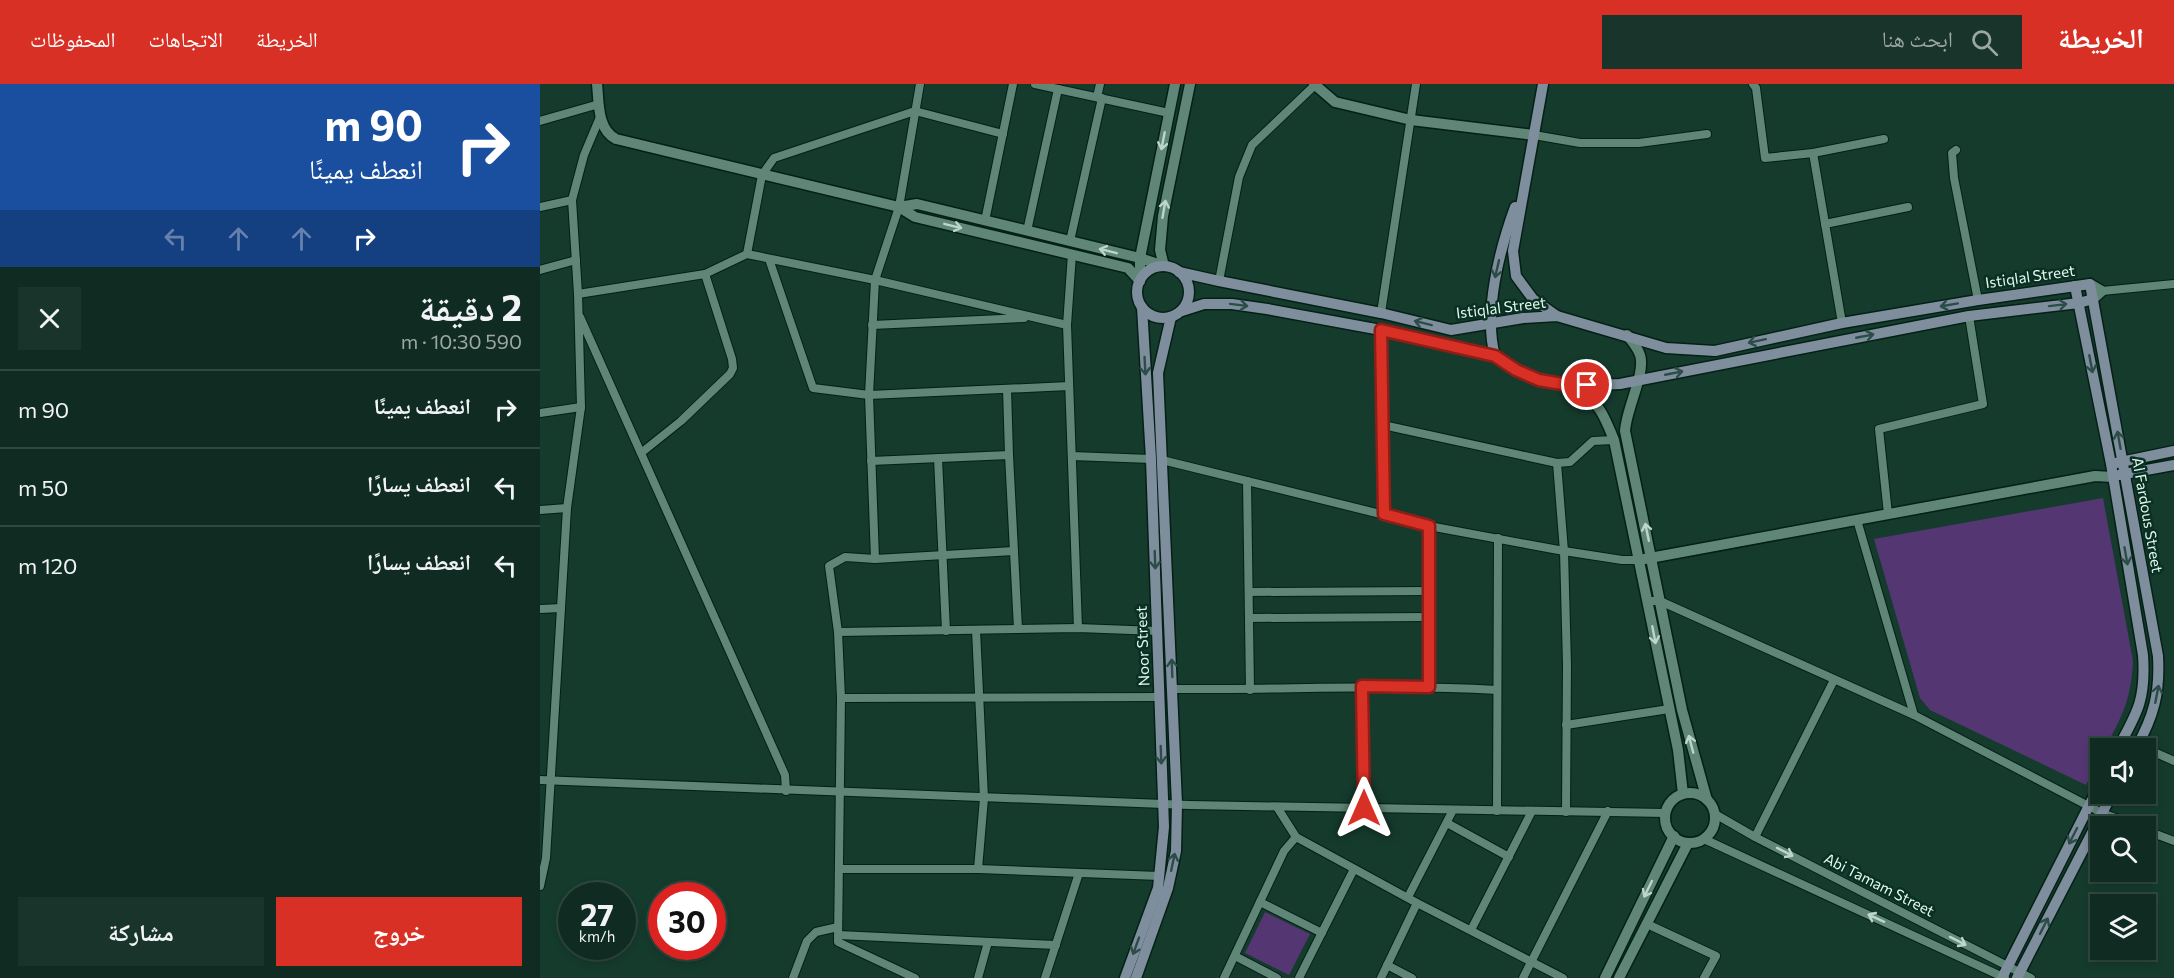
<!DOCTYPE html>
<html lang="ar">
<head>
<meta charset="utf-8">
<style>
  body { margin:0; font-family:Commissioner,"Noto Naskh Arabic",sans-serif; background:#19342a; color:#f1f3f6; direction:rtl; height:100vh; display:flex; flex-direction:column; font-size:22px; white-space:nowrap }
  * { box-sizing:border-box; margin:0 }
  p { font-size:20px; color:#9ca7a5 }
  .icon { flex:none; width:33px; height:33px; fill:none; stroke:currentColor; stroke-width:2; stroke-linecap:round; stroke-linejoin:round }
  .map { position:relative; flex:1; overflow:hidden; direction:ltr }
  .drawer { display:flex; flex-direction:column; background:#102c22; width:540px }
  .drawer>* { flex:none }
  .banner { background:#1a4fa0; color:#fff; overflow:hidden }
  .buttons { position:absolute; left:1550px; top:654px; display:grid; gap:12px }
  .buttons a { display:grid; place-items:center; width:66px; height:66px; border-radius:0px; background:#102c22; box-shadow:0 3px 9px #0003,0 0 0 2px #304840; font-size:30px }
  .speed { position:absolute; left:18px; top:798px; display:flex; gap:12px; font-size:30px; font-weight:700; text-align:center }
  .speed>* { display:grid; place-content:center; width:78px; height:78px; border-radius:50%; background:#102c22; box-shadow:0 3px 9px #0003,0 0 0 2px #304840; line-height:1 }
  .speed small { font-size:15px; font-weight:400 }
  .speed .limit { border:9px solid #d22; background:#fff; color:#111 }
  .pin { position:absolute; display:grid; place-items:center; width:51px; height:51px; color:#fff; margin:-26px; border:3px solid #fff; border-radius:50%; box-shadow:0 2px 6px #0007 }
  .me { position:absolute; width:66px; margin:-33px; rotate:0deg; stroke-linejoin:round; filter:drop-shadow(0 0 4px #0008) }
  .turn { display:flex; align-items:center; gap:21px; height:126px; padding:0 18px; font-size:27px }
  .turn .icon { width:78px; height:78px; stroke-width:2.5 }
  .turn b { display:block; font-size:42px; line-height:51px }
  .lanes { display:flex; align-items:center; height:57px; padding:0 18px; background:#0003; justify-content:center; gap:30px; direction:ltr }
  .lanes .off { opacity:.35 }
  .round { display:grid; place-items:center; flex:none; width:63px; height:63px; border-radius:0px; background:#19342a }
  .headline { display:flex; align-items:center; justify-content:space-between; height:102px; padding:0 18px }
  h1 { font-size:36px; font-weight:700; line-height:45px }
  .primary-button { display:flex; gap:12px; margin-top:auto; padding:12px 18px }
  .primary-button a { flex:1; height:69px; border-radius:0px; background:#d93025; color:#fff; font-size:24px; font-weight:700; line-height:69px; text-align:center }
  .primary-button a+a { background:#19342a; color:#f1f3f6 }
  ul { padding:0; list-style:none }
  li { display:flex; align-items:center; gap:18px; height:78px; padding:0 18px; border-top:2px solid #304840 }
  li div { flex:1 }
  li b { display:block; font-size:22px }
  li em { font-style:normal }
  header { display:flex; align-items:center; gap:36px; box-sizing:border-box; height:84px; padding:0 30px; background:#d93025; color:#fff }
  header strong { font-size:28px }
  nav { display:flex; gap:33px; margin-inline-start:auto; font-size:21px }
  .search { width:420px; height:54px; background:#19342a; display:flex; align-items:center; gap:15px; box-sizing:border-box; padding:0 21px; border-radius:0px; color:#9ca7a5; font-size:22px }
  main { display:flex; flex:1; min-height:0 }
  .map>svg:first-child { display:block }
  .green { fill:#543772 }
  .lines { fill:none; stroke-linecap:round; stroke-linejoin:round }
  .minor-casing { stroke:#042017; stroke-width:10 }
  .tertiary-casing { stroke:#042017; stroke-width:13 }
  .secondary-casing { stroke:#042017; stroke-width:13 }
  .minor { stroke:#5f8676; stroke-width:8 }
  .tertiary { stroke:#5f8676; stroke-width:10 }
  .secondary { stroke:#7f8e9d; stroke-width:10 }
  .oneway { stroke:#bcd6cb }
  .oneway2 { stroke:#2c4c48 }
  .route-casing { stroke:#8d1f18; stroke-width:15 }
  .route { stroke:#d93025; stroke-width:10 }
  .labels { text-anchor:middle; stroke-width:5; stroke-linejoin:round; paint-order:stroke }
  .street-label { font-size:15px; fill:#e4f9ef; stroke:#093023 }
</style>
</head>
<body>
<header>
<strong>الخريطة</strong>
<div class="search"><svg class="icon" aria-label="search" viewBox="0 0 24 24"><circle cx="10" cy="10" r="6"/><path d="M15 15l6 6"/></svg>ابحث هنا</div>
<nav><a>الخريطة</a><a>الاتجاهات</a><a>المحفوظات</a></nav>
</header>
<main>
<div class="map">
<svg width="1634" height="894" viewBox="0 0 1634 894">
  <rect width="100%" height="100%" fill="#153b2d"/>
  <g class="green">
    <path d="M1563,414L1593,577C1591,615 1583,631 1565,664H1560V674L1546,701L1390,626L1380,614L1334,455Z"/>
    <path d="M725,828L770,850L749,891L705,869Z"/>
  </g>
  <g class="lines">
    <defs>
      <g id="minor">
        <path d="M495,0L629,29"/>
        <path d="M1213,0L1216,4L1225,74L1273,69L1302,239"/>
        <path d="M557,13L560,0"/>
        <path d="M0,37L59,20"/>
        <path d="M994,51L1040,59H1099L1167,50"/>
        <path d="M1416,66L1412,69L1414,94L1438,216"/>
        <path d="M1273,69L1344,55"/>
        <path d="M0,123L32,116"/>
        <path d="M445,137L473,0"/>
        <path d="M1285,140L1368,123"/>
        <path d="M487,147L518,5"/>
        <path d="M530,157L562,14"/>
        <path d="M207,170L222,91L234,74L375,27L463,50"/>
        <path d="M532,170L527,241L538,544"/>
        <path d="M229,175L273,304L329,311L529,302"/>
        <path d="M0,186L36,176"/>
        <path d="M679,197L699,93L712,61L775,1"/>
        <path d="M1562,207L1634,200"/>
        <path d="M38,210L165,190L207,170L335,196L527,241"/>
        <path d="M841,229L876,0"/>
        <path d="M40,233L245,691L246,707"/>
        <path d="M332,241L484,234"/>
        <path d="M841,246L844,431"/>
        <path d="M467,305L469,371"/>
        <path d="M0,329L41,323"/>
        <path d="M843,341L1017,379L1030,378L1053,357L1074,356"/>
        <path d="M101,369L141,337L190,290L193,284L192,275L165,190"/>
        <path d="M532,372L611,375"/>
        <path d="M398,374L406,547"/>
        <path d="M622,376L889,442L1024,467L1082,476H1099"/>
        <path d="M331,377L469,371L478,545"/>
        <path d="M1017,379L1024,467L1027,581L1026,728"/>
        <path d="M707,397L710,606"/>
        <path d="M0,426L27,424"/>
        <path d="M1348,430L1339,345L1443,320L1429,232"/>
        <path d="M1317,436L1374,631"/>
        <path d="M889,442V602"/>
        <path d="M335,475L329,311L335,196L359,123L380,0"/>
        <path d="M709,508L889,507"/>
        <path d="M1107,517H1120L1374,631L1562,729L1597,742"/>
        <path d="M0,525L21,524"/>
        <path d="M709,534L889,533"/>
        <path d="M436,546L444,714L438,785"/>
        <path d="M298,548L538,544L617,547"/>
        <path d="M822,602L823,724"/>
        <path d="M632,605C741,606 848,600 957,606"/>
        <path d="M301,614L619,613"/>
        <path d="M1026,641L1129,625"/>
        <path d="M1598,661L1634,677"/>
        <path d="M0,696L649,721L1126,729"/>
        <path d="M737,723L756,753L877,819L1023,894"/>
        <path d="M957,727L958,454"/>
        <path d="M1175,730L1215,753L1491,894"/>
        <path d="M907,739L969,773"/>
        <path d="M1605,746L1634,757"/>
        <path d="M1215,753L1294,596"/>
        <path d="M1164,755L1465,894"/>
        <path d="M299,785H438L619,792"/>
        <path d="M0,802L6,774L27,424L41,323L38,210L32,116L44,71L60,33"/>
        <path d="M868,813L913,726"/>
        <path d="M720,818L782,849"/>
        <path d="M1107,840L1176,872L1164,894"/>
        <path d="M931,846L992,727"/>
        <path d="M298,851L516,861"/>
        <path d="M695,872L737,894"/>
        <path d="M847,881L872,894"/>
        <path d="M253,894L267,857L276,848L298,843"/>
        <path d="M375,894L298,858L301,614L298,548L289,482L305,473L335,475L474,467"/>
        <path d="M438,894L448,858"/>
        <path d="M505,894L539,789"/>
        <path d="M684,894L744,767L756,753"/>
        <path d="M759,894L814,785"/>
        <path d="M841,894L877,819"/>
        <path d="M983,894L1068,727"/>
      </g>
      <g id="tertiary">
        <path d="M57,0C59,18 57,45 76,55L359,123L375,133L588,184L600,197"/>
        <path d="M774,0L795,18L871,36L994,51"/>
        <path d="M359,123L377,120L600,174L624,182"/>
        <path d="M624,182L620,166L623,132L650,0"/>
        <path d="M600,197V174L635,0"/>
        <path d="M1550,200L1562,207L1553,215"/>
        <path d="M1087,251C1092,257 1098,264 1100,271C1106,289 1086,325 1085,347L1142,626L1167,716"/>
        <path d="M1033,302C1060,321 1062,326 1074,356L1138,666L1143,710"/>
        <path d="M1099,476L1555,392L1573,393"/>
        <circle cx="1150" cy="734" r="25"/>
        <path d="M1065,894L1134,752"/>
        <path d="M1079,894L1148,759"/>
      </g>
      <g id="secondary">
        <path d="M1003,0L973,167L976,192L993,215L1017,232"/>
        <circle cx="623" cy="208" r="26"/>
        <path d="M639,188L679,197L841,229L911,246L983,234L1017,232L1126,264L1175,267L1302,239L1438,216L1550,200L1618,572C1620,609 1614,632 1596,664"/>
        <path d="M1535,202L1571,380L1603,571C1606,614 1598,628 1578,664"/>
        <path d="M642,227L664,220H692L727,225L841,246L955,272L976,286L999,296L1033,302L1080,300L1429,232L1539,219L1553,215"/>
        <path d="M955,272C943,229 960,164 975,123"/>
        <path d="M1576,379L1634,367"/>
        <path d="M1579,391L1634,381"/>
        <path d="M585,894L618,804L624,743L611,375L602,223"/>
        <path d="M596,894L628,804L636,767L637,720L618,289L631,233"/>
        <path d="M1462,894L1560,700"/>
        <path d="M1477,894L1572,710"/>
      </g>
    </defs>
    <use href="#minor" class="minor-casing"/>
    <use href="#tertiary" class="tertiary-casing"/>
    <use href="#secondary" class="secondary-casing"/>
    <use href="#minor" class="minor"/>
    <use href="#tertiary" class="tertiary"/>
    <use href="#secondary" class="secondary"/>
  </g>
  <defs><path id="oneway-shaft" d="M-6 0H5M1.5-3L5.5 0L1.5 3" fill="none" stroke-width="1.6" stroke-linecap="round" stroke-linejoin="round" transform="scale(1.5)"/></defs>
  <g class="oneway">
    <use href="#oneway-shaft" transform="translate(623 57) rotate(101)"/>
    <use href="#oneway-shaft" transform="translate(624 125) rotate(-80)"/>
    <use href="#oneway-shaft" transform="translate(413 142) rotate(14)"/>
    <use href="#oneway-shaft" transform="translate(568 167) rotate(-166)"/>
    <use href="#oneway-shaft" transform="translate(1107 448) rotate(-102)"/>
    <use href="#oneway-shaft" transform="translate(1114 551) rotate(79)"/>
    <use href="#oneway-shaft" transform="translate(1151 660) rotate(-105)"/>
    <use href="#oneway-shaft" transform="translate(1245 768) rotate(27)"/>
    <use href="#oneway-shaft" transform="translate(1108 805) rotate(116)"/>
    <use href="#oneway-shaft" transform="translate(1336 834) rotate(-155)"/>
    <use href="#oneway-shaft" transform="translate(1418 857) rotate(27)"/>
  </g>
  <g class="oneway2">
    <use href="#oneway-shaft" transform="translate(957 185) rotate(103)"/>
    <use href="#oneway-shaft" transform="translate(699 221) rotate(7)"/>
    <use href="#oneway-shaft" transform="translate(1409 221) rotate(170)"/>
    <use href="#oneway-shaft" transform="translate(1518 221) rotate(-7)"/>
    <use href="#oneway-shaft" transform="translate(883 239) rotate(-166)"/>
    <use href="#oneway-shaft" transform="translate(1325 252) rotate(-11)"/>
    <use href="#oneway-shaft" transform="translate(1217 257) rotate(168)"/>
    <use href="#oneway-shaft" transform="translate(1551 280) rotate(79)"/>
    <use href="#oneway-shaft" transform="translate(605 282) rotate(87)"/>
    <use href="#oneway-shaft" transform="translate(1134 289) rotate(-11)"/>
    <use href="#oneway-shaft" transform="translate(1579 356) rotate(-100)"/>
    <use href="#oneway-shaft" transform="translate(1586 472) rotate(80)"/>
    <use href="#oneway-shaft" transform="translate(615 476) rotate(88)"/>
    <use href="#oneway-shaft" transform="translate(632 584) rotate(-92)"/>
    <use href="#oneway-shaft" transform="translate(1617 610) rotate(-79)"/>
    <use href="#oneway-shaft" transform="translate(621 671) rotate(88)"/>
    <use href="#oneway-shaft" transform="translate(1533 752) rotate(117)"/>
    <use href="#oneway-shaft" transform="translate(633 778) rotate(-78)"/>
    <use href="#oneway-shaft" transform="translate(1504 842) rotate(-63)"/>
    <use href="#oneway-shaft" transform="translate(596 862) rotate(110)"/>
  </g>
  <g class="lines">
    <defs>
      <path id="route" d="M824,724L822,602L889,603V442L844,430L841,246L955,272L976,286L999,296L1034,302L1047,301"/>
    </defs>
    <use href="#route" class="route-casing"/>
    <use href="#route" class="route"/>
  </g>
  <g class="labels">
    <g class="street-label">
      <text transform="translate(1490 193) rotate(-8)" y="5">Istiqlal Street</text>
      <text transform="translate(961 224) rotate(-7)" y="5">Istiqlal Street</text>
      <text transform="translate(1607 431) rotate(80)" y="5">Al Fardous Street</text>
      <text transform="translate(603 562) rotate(-92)" y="5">Noor Street</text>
      <text transform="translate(1339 801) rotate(27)" y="5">Abi Tamam Street</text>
    </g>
  </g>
</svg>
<div class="buttons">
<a><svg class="icon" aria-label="sound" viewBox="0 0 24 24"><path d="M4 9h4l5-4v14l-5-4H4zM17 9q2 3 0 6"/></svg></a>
<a><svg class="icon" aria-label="search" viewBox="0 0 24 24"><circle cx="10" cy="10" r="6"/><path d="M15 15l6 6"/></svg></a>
<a><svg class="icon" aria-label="layers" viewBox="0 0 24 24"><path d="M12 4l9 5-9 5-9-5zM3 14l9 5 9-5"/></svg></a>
</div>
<div class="speed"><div>27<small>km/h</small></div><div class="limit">30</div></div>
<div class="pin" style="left:1047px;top:301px;background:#d93025"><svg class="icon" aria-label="arrive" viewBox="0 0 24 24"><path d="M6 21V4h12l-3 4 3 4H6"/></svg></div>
<svg class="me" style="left:824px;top:724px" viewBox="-20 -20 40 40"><path d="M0-17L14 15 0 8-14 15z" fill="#d93025" stroke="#fff" stroke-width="4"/></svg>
</div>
<section class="drawer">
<div class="banner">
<div class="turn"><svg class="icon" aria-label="right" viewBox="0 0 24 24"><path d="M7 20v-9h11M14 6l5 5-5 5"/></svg><div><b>90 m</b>انعطف يمينًا</div></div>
<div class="lanes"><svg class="icon off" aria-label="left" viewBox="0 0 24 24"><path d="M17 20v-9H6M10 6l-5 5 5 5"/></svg><svg class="icon off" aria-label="ahead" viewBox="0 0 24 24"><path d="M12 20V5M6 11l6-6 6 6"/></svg><svg class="icon off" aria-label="ahead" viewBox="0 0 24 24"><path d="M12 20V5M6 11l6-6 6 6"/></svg><svg class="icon" aria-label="right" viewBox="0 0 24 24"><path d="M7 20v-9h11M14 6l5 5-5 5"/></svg></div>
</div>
<div class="headline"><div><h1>2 دقيقة</h1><p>590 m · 10:30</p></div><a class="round"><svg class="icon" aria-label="close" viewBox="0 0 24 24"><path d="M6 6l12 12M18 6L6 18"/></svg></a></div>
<ul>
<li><svg class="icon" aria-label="right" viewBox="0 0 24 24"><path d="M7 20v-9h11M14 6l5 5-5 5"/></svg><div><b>انعطف يمينًا</b></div><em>90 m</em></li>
<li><svg class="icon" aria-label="left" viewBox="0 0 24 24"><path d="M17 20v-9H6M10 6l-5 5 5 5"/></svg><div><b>انعطف يسارًا</b></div><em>50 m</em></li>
<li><svg class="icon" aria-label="left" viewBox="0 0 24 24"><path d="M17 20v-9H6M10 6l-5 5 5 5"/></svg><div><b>انعطف يسارًا</b></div><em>120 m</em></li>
</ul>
<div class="primary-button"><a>خروج</a><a>مشاركة</a></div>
</section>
</main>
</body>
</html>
